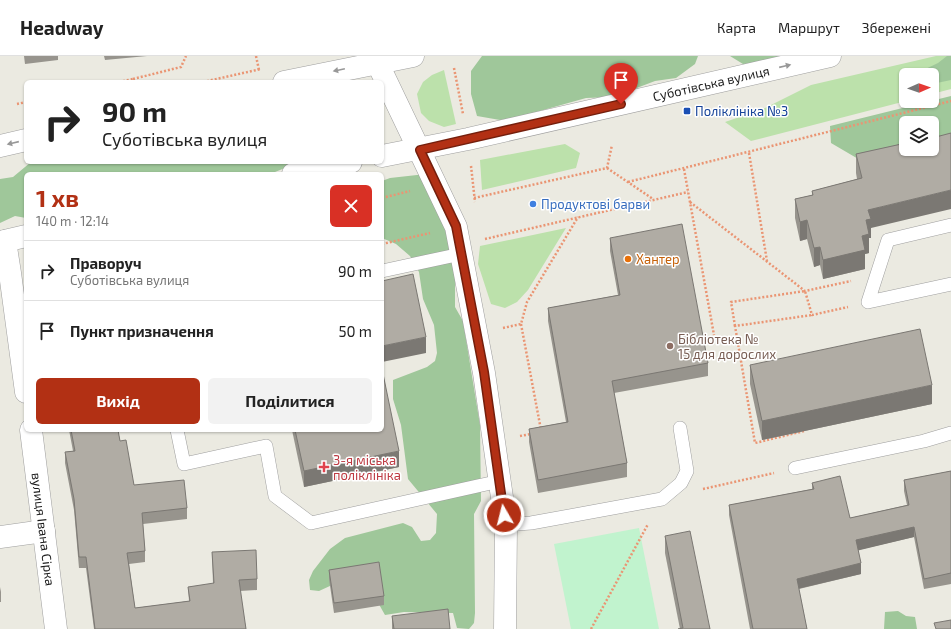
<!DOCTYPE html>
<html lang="uk">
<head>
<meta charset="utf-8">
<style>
  body { margin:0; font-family:"Exo 2",sans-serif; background:#f2f2f2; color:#222; height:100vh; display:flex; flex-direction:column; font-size:15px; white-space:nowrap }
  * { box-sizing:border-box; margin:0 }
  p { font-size:13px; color:#767676 }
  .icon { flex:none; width:22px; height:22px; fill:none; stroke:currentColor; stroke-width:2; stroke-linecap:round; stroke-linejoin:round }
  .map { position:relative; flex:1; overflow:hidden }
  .details { position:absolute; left:24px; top:116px; width:360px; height:260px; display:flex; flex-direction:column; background:#fff; border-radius:6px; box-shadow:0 1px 3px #0004 }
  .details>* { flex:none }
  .banner { position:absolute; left:24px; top:24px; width:360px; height:84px; border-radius:6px; box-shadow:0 1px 3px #0004; background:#fff; color:#222; overflow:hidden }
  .needle { width:26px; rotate:88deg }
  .tools { position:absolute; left:899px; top:12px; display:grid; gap:8px }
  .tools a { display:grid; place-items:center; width:40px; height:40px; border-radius:6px; background:#fff; box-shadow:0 1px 3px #0004; font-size:20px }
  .pin { position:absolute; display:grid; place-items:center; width:34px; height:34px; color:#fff; margin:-41px -17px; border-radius:50% 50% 50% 0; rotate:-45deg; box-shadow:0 0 4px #0007 }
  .pin .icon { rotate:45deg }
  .me { position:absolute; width:44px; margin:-22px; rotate:352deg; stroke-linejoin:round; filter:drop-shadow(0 0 3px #0008) }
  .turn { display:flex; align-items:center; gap:14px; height:84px; padding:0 12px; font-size:18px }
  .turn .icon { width:52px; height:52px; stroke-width:2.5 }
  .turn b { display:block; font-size:28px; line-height:34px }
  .round { display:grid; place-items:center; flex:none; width:42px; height:42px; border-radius:6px; background:#f2f2f2 }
  .headline { display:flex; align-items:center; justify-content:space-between; height:68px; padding:0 12px }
  h1 { font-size:24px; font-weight:700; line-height:30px; color:#b23014 }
  .primary-button { display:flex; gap:8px; margin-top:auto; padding:8px 12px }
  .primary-button a { flex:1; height:46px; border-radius:6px; background:#b23014; color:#fff; font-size:16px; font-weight:700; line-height:46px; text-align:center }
  .primary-button a+a { background:#f2f2f2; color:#222 }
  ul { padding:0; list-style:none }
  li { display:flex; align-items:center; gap:12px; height:60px; padding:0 12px; border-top:1px solid #e0e0e0 }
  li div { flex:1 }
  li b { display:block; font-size:15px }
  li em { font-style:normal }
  header { display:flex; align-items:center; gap:24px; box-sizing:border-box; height:56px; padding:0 20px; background:#fff; border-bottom:1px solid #e0e0e0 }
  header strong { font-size:19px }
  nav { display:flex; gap:22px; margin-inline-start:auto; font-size:14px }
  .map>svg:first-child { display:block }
  .grass { fill:#bce1ab }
  .forest { fill:#9fc79a; fill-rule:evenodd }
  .park { fill:#c1f3ce }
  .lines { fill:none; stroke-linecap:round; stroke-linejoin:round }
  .service-casing { stroke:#9f9f9f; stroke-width:14 }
  .minor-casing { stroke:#9f9f9f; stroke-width:23 }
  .tertiary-casing { stroke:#9f9f9f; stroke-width:23 }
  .path { stroke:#ea9573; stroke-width:2.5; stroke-dasharray:2 2; stroke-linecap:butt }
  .service { stroke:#fff; stroke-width:13 }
  .minor { stroke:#fff; stroke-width:22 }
  .tertiary { stroke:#fff; stroke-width:22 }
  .wall { fill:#97948d }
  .shaded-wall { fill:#7b7873 }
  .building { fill:#b0aca4; stroke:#7b7873 }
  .oneway { fill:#989898 }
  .route-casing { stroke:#741f0d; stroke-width:10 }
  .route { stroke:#b23014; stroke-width:7 }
  .transit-dot { fill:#1a4fb4; stroke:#fff; stroke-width:1.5 }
  .shop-dot { fill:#3f7fe0; stroke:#fff; stroke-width:1.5 }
  .food-dot { fill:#e8710a; stroke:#fff; stroke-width:1.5 }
  .education-dot { fill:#8d6e63; stroke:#fff; stroke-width:1.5 }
  .health-dot { fill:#e0444e; stroke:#fff; stroke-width:1.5 }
  .labels { text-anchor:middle; stroke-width:3; stroke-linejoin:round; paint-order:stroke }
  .street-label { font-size:13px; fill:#1b1b1b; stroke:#fff }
  .transit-label { font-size:13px; fill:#164399; stroke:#fff; text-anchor:start }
  .shop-label { font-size:13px; fill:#366cbe; stroke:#fff; text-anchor:start }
  .food-label { font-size:13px; fill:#c56008; stroke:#fff; text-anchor:start }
  .education-label { font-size:13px; fill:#785e54; stroke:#fff; text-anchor:start }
  .health-label { font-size:13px; fill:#be3a42; stroke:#fff; text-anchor:start }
</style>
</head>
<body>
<header>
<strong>Headway</strong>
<nav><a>Карта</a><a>Маршрут</a><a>Збережені</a></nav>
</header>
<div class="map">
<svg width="951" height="573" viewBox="0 0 951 573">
  <rect width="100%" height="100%" fill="#ebeae1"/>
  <g class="grass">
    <path d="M936,0H951V33L932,38V19H906V45L751,85L725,66L763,53L811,29Z"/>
    <path d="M444,14L456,68L444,71L429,65L421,57L417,38L423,26L432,19Z"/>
    <path d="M565,88L580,97L576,112L482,134L480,104Z"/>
    <path d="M566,172L528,234L517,246L505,252L491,248L478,208L480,190Z"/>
  </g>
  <g class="forest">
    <path d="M482,0H698L695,8L676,22L655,25L613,41L586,42L522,60L500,64L477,60L471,38V15Z"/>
    <path d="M730,0H794L764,7L743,8Z"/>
    <path d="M947,0H951V24L932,28V19H913L938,7Z"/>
    <path d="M951,40V91L860,104L831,87L830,70ZM906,67H932V93H906Z"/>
    <path d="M31,106H300L270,118H26V162L15,160L0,167V123L13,121Z"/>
    <path d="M426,118L455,149V251L463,265L480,369L481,445L474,458L475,557L474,567L469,573L457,572L453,557L404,556L385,559L372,536L343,524L319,535L310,534L309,524L313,515L330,493L345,482L403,467L412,471L421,485L430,484L436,477L437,458L408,423L401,369L393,343V324L427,311L435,305L437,297L434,269L423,243L419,216L410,200L396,188L382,182V125L390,122Z"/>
    <path d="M898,555L906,560L915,561L917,573H884L885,556Z"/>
  </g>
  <path class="park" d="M639,472L659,573H571L554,488Z"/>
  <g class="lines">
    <defs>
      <g id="service">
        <path d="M951,169L888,184L868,246L951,228"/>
        <path d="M382,215L461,198"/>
        <path d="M177,374L184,408L266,390L275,440L311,467L500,425"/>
        <path d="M795,412L924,385L951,377"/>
        <path d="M506,469L531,467L662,443L681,427L687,415L680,372"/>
      </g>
      <g id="minor">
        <path d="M5,185L10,217L26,336"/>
        <path id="s1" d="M31,374L56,573"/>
        <path d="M0,481L44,475"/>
      </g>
      <g id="tertiary">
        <path d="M377,6L456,171L484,317L506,469L505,573"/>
        <path d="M284,26L413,0"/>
        <path d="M0,90L26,84"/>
        <path id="s2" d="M382,100L468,83L830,0"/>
        <path d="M293,118L351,106"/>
        <path d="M0,186L26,180"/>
      </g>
    </defs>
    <use href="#service" class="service-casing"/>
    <use href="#minor" class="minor-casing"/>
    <use href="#tertiary" class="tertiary-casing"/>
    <g class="path">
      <path d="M256,0L259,14"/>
      <path d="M454,12L463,58"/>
      <path d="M133,23L181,11L186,0"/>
      <path d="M119,26L133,23L134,26"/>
      <path d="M203,26L261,13"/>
      <path d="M17,48L26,46"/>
      <path d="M749,97L767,205"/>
      <path d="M471,110L475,146"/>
      <path d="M607,112L653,143"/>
      <path d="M684,113L714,279"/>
      <path d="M628,126L951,45"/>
      <path d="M382,142L410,135"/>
      <path d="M474,142L607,112L612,89"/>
      <path d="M690,146L805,235L851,225"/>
      <path d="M485,183L688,136"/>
      <path d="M382,188L430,177"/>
      <path d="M521,268L541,374"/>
      <path d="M735,270L731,246L805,235L812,259L848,251"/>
      <path d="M503,272L521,268L527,246L578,161"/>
      <path d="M804,375L755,387L735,270L812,259"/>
      <path d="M520,380L531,378"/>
      <path d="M703,433L774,417"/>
      <path d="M591,573L648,468"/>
    </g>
    <use href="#service" class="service"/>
    <use href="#minor" class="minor"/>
    <use href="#tertiary" class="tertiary"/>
  </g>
  <g class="wall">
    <path d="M24,0H58V4L25,8Z"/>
    <path d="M104,0H147L105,4Z"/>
    <path d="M906,87L871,172V182H869V197L865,198V213L823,223L820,209L814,211L807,183L800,185L795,162V143L812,139V135L857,123L856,117V98Z"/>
    <path d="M610,182L708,307V320L614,337L627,407V421L538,437L529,386V373L566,366L548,265V252L618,239L610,195Z"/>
    <path d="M750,309L932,348L762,384L750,328Z"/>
    <path d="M69,374H118L120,385L134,429L187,452V463L143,468L145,495V506L129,508L135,552L189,545L188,531L213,528L212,496L257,523V534L240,535L246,573H94L86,512H79L74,454L65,407V396L73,395Z"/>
    <path d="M292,374H382L399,411L304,431Z"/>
    <path d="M951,415V528L924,533L914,481L858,494L861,518L799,533L807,573H750L729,459V449L812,433V427L850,462L907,449L904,435V424Z"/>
    <path d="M665,480L710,573H680L665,497Z"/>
    <path d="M329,514L384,540V549L334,557L329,523Z"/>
    <path d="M0,531L1,536V546H0Z"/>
    <path d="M392,560L450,573H392Z"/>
  </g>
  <g class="shaded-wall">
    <path d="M951,134V153L871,172V182H869V197L865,198V213L823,223V204L862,180L868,154Z"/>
    <path d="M807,164V183L800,185V166Z"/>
    <path d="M820,191V209L814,211V192Z"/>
    <path d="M426,281V297L382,306V290Z"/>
    <path d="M932,329V348L762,384V365Z"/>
    <path d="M399,395V411L304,431V415Z"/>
    <path d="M914,471V481L856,495V484Z"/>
    <path d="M861,507V518L797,533V523Z"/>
  </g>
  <g class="building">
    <path d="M951,77V134L868,154L871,163L866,164L869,178L862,180L865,194L823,204L820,191L814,192L807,164L800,166L795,143L813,139L812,135L862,122L856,98L906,87V93H932V82Z"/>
    <path d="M682,168L708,307L612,325L627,407L538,424L529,373L568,366L548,252L620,239L610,182Z"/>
    <path d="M413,218L426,281L382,290V225Z"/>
    <path d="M920,273L932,329L762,365L750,309Z"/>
    <path d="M382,313L399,395L304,415L295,374H382Z"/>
    <path d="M71,374H118L120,385L126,384L134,429L184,424L187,452L142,457L145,495L127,497L135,552L190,545L188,531L214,527L212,496L256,494L257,523L239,524L246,573H95L86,501H79L74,443L65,396L75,395Z"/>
    <path d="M951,415V517L924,523L914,471L856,484L861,507L797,523L807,573H753L729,449L814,433L812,427L840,420L850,462L909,449L904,424Z"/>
    <path d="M690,475L710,573H678L683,572L665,480Z"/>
    <path d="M379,506L384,540L334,547L329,514Z"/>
    <path d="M448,553L450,573H394L392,560Z"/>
    <path d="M951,564V573H936L934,567Z"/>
  </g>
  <defs><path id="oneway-solid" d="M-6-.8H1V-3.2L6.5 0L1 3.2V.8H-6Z"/></defs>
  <g class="oneway">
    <use href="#oneway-solid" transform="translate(785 10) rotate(-13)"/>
    <use href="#oneway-solid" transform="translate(339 14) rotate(168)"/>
    <use href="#oneway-solid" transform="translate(13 87) rotate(167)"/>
  </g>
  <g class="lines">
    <defs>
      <path id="route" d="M504,459L484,316L456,170L420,94L621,48"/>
    </defs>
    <use href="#route" class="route-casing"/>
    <use href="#route" class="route"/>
  </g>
  <rect class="transit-dot" x="683" y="51" width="8" height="8" rx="2"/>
  <circle class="shop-dot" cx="533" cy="148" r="4"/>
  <circle class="food-dot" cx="628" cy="203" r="4"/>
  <circle class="education-dot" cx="670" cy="290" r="4"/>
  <path class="health-dot" d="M322 405h4v4h4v4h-4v4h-4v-4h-4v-4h4z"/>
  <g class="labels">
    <g class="street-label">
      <text dy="5" stroke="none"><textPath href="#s2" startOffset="337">Суботівська вулиця</textPath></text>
      <text dy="5" stroke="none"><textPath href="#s1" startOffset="100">вулиця Івана Сірка</textPath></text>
    </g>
    <g class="transit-label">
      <text x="695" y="60">Поліклініка №3</text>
    </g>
    <g class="shop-label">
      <text x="541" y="153">Продуктові барви</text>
    </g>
    <g class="food-label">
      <text x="636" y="208">Хантер</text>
    </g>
    <g class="education-label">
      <text x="678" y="288">Бібліотека №<tspan x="678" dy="15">15 для дорослих</tspan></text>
    </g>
    <g class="health-label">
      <text x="333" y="409">3-я міська<tspan x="333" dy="15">поліклініка</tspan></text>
    </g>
  </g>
</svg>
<div class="tools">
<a><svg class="needle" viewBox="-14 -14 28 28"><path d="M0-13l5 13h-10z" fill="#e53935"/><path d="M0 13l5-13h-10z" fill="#767676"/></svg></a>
<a><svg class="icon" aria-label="layers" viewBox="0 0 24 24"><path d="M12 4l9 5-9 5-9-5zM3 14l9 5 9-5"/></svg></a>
</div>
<div class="pin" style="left:621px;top:48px;background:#d93025"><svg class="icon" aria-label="arrive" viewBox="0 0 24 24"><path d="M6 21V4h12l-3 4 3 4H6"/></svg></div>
<svg class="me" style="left:504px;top:459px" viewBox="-20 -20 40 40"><circle r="17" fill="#b23014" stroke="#fff" stroke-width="3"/><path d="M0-11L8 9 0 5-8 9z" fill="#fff"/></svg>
<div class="banner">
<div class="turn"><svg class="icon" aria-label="right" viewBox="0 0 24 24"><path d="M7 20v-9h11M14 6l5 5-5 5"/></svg><div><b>90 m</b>Суботівська вулиця</div></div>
</div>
<section class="details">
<div class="headline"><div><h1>1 хв</h1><p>140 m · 12:14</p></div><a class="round" style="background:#d93025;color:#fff"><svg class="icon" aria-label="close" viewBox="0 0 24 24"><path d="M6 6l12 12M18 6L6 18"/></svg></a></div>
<ul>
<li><svg class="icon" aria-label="right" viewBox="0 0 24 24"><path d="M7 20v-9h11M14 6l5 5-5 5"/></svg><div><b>Праворуч</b><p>Суботівська вулиця</p></div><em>90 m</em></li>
<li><svg class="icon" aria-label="arrive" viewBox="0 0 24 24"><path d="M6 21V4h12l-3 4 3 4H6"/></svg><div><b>Пункт призначення</b></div><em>50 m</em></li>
</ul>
<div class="primary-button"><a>Вихід</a><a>Поділитися</a></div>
</section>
</div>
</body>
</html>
